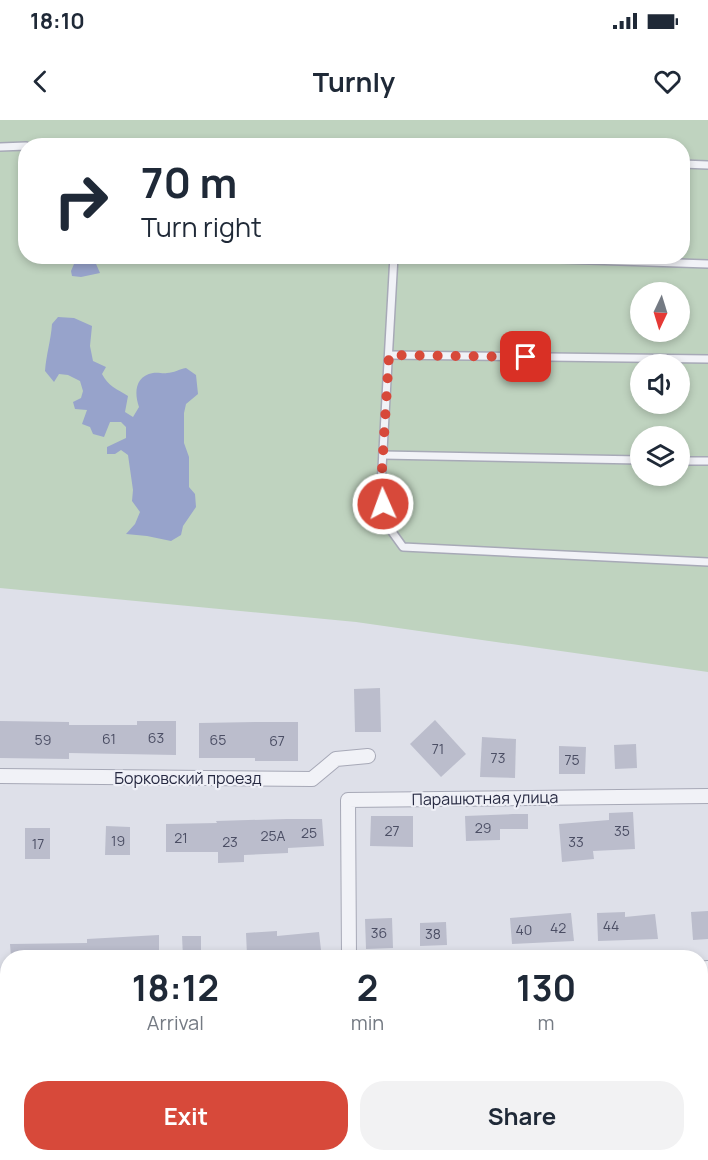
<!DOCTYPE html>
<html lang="en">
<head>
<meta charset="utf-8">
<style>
  body { margin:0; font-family:Manrope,sans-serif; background:#f2f2f3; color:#1f2937; height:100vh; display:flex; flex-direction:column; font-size:22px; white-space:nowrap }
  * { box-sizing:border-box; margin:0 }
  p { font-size:20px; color:#747a83 }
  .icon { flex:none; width:33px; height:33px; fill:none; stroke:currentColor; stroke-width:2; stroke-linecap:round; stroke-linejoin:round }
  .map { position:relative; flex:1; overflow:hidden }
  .details { position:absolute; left:0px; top:830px; width:708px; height:212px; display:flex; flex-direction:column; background:#fff; border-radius:24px 24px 0 0; box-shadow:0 3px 9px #0003 }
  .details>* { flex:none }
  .top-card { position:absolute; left:18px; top:18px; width:672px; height:126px; border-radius:24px; box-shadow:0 3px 9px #0003; background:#fff; color:#1f2937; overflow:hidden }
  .needle { width:39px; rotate:184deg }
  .controls { position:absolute; left:630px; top:162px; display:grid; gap:12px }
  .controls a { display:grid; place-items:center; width:60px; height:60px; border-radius:50%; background:#fff; box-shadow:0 3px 9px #0003; font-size:30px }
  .pin { position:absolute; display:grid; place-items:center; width:51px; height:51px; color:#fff; margin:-26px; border-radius:12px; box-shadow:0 3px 9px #0006 }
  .me { position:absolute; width:66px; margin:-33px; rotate:358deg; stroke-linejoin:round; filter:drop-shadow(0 0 4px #0008) }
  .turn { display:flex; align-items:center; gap:21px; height:126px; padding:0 24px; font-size:27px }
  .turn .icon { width:78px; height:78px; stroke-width:2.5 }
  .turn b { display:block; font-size:42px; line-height:51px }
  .eta { display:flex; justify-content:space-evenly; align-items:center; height:102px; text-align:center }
  .eta b { font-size:36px; font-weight:700; line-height:42px }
  .action { display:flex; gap:12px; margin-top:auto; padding:12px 24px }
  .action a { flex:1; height:69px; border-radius:24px; background:#d7493a; color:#fff; font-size:24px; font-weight:700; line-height:69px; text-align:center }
  .action a+a { background:#f2f2f3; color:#1f2937 }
  .status { display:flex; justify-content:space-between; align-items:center; height:42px; padding:0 30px; background:#fff; direction:ltr }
  .status svg { height:16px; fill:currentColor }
  header { display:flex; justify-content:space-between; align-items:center; height:78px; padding:0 24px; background:#fff; font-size:27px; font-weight:700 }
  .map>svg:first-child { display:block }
  .green { fill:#bfd3bf; fill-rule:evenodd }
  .water { fill:#97a3cb }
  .building { fill:#bbbdcc }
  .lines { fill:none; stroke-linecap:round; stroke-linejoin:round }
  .service-casing { stroke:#a7a9b7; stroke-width:10 }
  .minor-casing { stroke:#a7a9b7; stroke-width:16 }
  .service { stroke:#f1f2f7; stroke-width:7 }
  .minor { stroke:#f1f2f7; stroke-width:14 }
  .route { stroke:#d7493a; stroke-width:10; stroke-dasharray:0 18 }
  .labels { text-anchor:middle; stroke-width:4.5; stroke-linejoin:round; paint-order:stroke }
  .number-label { font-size:14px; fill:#4b4e64 }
  .street-label { font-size:16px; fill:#262941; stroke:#eeeff6 }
</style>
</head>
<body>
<div class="status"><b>18:10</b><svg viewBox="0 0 49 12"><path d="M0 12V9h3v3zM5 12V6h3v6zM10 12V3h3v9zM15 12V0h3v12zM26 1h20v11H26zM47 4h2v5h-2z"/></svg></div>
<header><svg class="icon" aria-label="back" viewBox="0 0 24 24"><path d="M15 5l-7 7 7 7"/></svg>Turnly<svg class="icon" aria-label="heart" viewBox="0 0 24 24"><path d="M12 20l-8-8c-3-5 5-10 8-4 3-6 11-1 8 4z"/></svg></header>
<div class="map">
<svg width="708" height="1040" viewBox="0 0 708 1040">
  <rect width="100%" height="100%" fill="#dee0e9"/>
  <path class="green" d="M0,0H708V552L356,502L0,468ZM26,26H682V136H26ZM640,172H680V212H640ZM640,244H680V284H640ZM640,316H680V356H640Z"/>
  <g class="water">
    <path d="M64,137H93L100,153L81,157L72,156L71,151L74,144Z"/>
    <path d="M58,197L74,198L92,206L90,226L93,241L106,247L102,254C108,266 117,269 128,276L125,292L133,297L139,287C134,273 135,256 153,253C158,252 163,254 167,253C174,253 179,249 186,248L196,255L198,274L186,284L184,293V323L189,337V367L195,374L196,387L183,406L181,415L171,421L147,416L126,414L135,404L140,392L132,381L133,370L128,335L121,330L115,334H107V327L126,318V307L121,302H110L104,317L93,314L90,307L82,304L87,290L75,289L73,282L81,278L83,271L80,261L68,255L59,254L54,262L45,251C46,235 51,220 52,204Z"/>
  </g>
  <g class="building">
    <path d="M380,568L381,612H355L354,569Z"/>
    <path d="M435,600L466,634L441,657L410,624Z"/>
    <path d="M0,601L69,602V605H137V601H176V635L69,633V639L0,638Z"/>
    <path d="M255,602H298V641H255V638H199V603Z"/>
    <path d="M482,617L516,619L515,658L480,657Z"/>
    <path d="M636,624L637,648L615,649L614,625Z"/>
    <path d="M559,626L586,627L585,654H559Z"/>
    <path d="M633,692L635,729L593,731L594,739L562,742L559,704L609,700V693Z"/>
    <path d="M513,694H528V709H500V720L466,721L465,696Z"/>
    <path d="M371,696H413V727L370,726Z"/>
    <path d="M287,699H322L324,726L288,728V733L244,735V742L218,743V732H166V704L217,703L216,701Z"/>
    <path d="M106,706L130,707V735H105Z"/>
    <rect x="25" y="708" width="25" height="31"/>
    <path d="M708,791V819L693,820L691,792Z"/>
    <path d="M625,792V797L655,794L658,819L598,821L597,793Z"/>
    <path d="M571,793L574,821L512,824L510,798Z"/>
    <path d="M392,798L393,828L366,829L365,799Z"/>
    <path d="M446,802L447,825L420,826V803Z"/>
    <path d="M277,811V816L319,812L321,830L247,835L246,813Z"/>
    <path d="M159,815V837H11L10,824L87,823V819Z"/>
    <path d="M182,816H201V837H183Z"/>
  </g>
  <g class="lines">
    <defs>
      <g id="service">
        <path d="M39,26L92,23L100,26"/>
        <path d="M0,27L26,26"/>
        <path d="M682,44L708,45"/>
        <path d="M394,136L381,366L385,402L403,427L708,442"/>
        <path d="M471,136L708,144"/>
        <path d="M389,235L708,239"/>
        <path d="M383,335L640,340"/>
        <path d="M680,341H708"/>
      </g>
      <g id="minor">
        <path d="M0,656L312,659L336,639L368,636"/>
        <path d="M349,837L348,680L708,676"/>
        <path d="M700,849L708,848"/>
        <path d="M0,878H8"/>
        <path d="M351,1034V1040"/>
      </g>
    </defs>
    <use href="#service" class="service-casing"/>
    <use href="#minor" class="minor-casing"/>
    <use href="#service" class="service"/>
    <use href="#minor" class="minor"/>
  </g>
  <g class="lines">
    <path class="route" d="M383,384L381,366L389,235L526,237"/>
  </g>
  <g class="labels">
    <g class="number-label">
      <text x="156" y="623">63</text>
      <text x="109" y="624">61</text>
      <text x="43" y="625">59</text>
      <text x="218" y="625">65</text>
      <text x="277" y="626">67</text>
      <text x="438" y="634">71</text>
      <text x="498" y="643">73</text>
      <text x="572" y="645">75</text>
      <text x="483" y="713">29</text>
      <text x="392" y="716">27</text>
      <text x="622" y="716">35</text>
      <text x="309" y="718">25</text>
      <text x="273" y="721">25А</text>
      <text x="181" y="723">21</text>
      <text x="118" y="726">19</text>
      <text x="230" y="727">23</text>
      <text x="576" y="727">33</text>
      <text x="38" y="729">17</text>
      <text x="611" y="811">44</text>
      <text x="558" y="813">42</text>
      <text x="524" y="815">40</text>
      <text x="379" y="818">36</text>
      <text x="433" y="819">38</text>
    </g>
    <g class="street-label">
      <text x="188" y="664">Борковский проезд</text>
      <text transform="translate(485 678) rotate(-1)" y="6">Парашютная улица</text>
    </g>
  </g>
</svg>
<div class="controls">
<a><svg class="needle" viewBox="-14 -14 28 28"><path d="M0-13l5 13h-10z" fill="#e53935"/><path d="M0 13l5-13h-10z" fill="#747a83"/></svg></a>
<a><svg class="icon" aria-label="sound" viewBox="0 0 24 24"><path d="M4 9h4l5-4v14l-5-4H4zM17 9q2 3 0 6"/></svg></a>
<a><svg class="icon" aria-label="layers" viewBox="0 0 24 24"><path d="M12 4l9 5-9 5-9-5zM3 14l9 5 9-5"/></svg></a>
</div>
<div class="pin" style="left:526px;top:237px;background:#d93025"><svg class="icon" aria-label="arrive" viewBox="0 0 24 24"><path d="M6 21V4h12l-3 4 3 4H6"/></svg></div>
<svg class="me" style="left:383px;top:384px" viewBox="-20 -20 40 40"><circle r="17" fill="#d7493a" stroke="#fff" stroke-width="3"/><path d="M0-11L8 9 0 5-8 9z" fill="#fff"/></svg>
<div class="top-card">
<div class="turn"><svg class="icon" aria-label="right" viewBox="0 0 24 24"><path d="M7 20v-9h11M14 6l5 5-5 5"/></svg><div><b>70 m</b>Turn right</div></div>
</div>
<section class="details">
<div class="eta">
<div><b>18:12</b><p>Arrival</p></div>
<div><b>2</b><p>min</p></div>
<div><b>130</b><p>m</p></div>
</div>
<div class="action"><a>Exit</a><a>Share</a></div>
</section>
</div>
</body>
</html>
